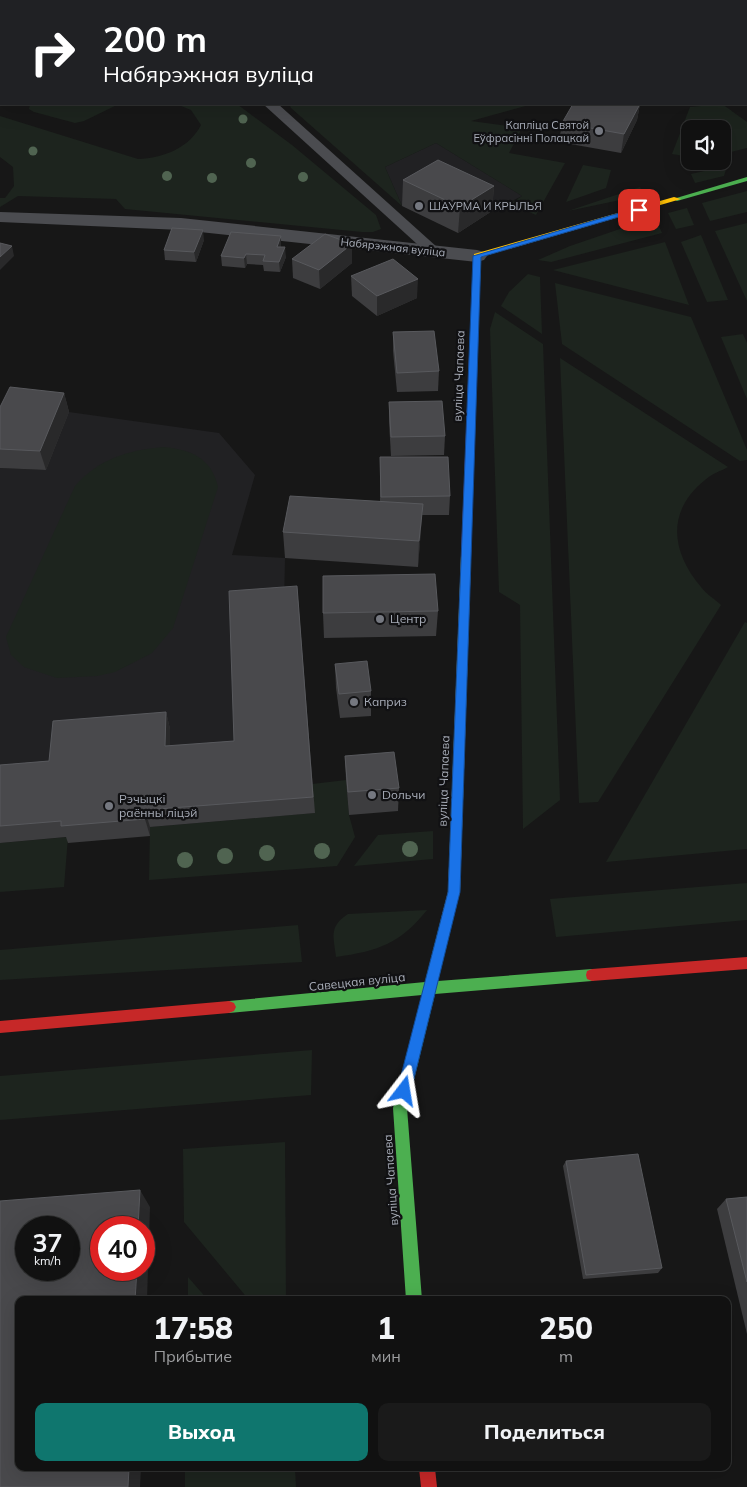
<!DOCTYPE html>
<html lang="ru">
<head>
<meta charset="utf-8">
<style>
  body { margin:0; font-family:Mulish,sans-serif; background:#1a1a1a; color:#f1f3f6; height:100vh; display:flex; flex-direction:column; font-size:19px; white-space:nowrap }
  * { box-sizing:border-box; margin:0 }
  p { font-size:16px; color:#9c9d9f }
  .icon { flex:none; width:28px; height:28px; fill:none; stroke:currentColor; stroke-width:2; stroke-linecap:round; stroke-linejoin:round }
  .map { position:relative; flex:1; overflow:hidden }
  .details { position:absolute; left:15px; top:1296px; width:716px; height:175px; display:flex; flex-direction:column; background:#111; border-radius:10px; box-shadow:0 5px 20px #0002,0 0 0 1px #303131 }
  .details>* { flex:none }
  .guide { position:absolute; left:0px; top:0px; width:748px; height:105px; box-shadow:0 5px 20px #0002,0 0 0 1px #303131; background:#202124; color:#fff; overflow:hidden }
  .controls { position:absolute; left:681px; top:120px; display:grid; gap:10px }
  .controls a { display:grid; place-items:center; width:50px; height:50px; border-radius:10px; background:#111; box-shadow:0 5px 20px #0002,0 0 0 1px #303131; font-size:25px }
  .speed { position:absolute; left:15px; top:1216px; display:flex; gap:10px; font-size:25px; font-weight:700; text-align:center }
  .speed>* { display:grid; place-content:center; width:65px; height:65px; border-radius:50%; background:#111; box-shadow:0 5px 20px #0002,0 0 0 1px #303131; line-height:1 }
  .speed small { font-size:12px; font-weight:400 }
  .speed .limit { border:8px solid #d22; background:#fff; color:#111 }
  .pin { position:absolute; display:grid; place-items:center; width:42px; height:42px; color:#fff; margin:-21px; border-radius:10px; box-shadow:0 2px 8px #0006 }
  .me { position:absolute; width:55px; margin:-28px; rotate:14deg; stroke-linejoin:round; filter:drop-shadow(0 0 4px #0008) }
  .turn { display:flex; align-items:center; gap:18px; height:105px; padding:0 20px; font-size:22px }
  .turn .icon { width:65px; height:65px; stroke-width:2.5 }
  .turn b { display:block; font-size:35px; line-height:42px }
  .eta { display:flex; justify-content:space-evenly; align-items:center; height:85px; text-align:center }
  .eta b { font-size:30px; font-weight:800; line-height:35px }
  .button { display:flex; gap:10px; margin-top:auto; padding:10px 20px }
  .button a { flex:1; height:58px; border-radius:10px; background:#0f766e; color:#fff; font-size:20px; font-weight:800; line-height:58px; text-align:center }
  .button a+a { background:#1a1a1a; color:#f1f3f6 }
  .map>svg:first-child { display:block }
  .built { fill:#212123 }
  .green { fill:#1d241e }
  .water { fill:#2a3239 }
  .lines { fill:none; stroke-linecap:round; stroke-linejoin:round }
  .lane { fill:#4b4c50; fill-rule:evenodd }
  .street { fill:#4b4c50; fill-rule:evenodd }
  .fast { fill:#4caf50; fill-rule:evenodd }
  .slow { fill:#ffc107; fill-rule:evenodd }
  .jam { fill:#c62828; fill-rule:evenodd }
  .tree { fill:#506451 }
  .wall { fill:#3d3d3f }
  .shaded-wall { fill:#29292a }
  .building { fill:#49494c; stroke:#58595d; fill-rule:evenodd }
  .route { fill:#1a73e8; stroke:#114b97 }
  .poi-dot { fill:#757880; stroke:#111113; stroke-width:2 }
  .labels { text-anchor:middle; stroke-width:4.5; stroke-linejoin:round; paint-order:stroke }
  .far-poi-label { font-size:11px; fill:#a8adb8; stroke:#111113; text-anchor:end }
  .far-street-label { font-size:11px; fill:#a8adb8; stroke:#111113 }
  .street-label { font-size:12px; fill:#a8adb8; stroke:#111113 }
  .poi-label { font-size:12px; fill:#a8adb8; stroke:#111113; text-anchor:start }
</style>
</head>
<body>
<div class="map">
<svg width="747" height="1487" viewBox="0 0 747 1487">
  <rect width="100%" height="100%" fill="#171717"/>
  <g class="built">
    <path d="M436,143L522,196L492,211L437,186L402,206L385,167Z"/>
    <path d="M69,412L219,433L255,475L232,555L285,558L284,606L237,759L170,764V729L56,779L0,783V468L46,470Z"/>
  </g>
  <g class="green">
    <path d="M30,104H119L84,121L75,123L34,112L29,109Z"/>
    <path d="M176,104H237L292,145L376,215L381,229L373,232H362L125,209L116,199L18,196L0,207V198H5L14,186L13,167L0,157V116L138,159C164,158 189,148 201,125L191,110Z"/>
    <path d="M289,104H533L471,121L522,128L509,153L565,163L536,215L510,204L522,196L436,143L385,167L402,206L291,108Z"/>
    <path d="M722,104L747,122V148L723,154L722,129H690V157L672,154L690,107Z"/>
    <path d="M583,165L611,170L606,188L566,202Z"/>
    <path d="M727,166L724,176L695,183L691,174Z"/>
    <path d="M640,187L644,195L568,211Z"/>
    <path d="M747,191V212L710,221L702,203Z"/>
    <path d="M687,208L694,225L676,229L668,213Z"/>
    <path d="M655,217L662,233L551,262L538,260L570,246Z"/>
    <path d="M747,223V301L715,231Z"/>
    <path d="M701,235L728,300L707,302L681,242Z"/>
    <path d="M665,242L689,305L553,270Z"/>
    <path d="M528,274L540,277L542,334L501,306L509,292Z"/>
    <path d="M555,283L691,317L747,450V460L740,461L562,344Z"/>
    <path d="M495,312L543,344L560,800L523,829L520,605L499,592L490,329Z"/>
    <path d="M743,334L747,343V399L721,337Z"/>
    <path d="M560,358L728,467C721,471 711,474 705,480C666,511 671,552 701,587C706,594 715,599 721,605L598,802L579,803Z"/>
    <path d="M163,447C191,450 211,457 218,487L173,628L152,653L115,672L97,676L57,678L24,667L11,655L6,637L75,486C98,459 129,450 163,447Z"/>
    <path d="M745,622L747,623V849L606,862Z"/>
    <path d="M346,780L349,815L355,837L337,866L149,880L150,827L314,813L312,784Z"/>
    <path d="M433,831V859L354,866L378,835Z"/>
    <path d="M68,837L64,887L0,892V843Z"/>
    <path d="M747,883V920L556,937L550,899Z"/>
    <path d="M427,910C400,944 378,951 336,957C334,937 328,927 348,914Z"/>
    <path d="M298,925L302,962L0,980V950Z"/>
    <path d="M312,1050L311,1095L0,1120V1076Z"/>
    <path d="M285,1142L286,1300H249L184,1222L183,1149Z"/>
    <path d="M188,1277L208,1300H188Z"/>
    <path d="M185,1468H295L296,1487H185Z"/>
  </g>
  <path class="water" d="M0,0H525L1,1L0,75Z"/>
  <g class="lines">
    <path class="lane" d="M263,104H278L438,248L441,251L438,254H428Z"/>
    <g class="street">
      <rect x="0" y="94" width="1" height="10"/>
      <path d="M0,212L181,218L477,250L484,252L487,256L484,260L477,262L181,230L0,222Z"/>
    </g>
    <g class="fast">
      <path d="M747,177V181L677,201L673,199Z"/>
      <path d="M448,909L452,911L454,915L438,981L592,969L597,971L598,975L597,979L592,981L435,994L407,1108L422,1300H406L393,1108L422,995L229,1013L224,1011L222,1007L224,1003L229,1001L425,982L442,915L444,911Z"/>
    </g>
    <g class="slow">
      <path d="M674,197L681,199L481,257L477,357L473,360L470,359L474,254Z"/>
      <path d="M466,552L471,556L460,892L452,919L448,921L444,919L442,915L448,892L461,556Z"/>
    </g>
    <g class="jam">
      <path d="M473,354L477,357L471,556L466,560L461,556L469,357Z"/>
      <path d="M747,957V969L592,981L587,979L586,975L587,971L592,969Z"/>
      <path d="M229,1001L234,1003L236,1007L234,1011L229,1013L0,1033V1021Z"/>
      <path d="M419,1468H435L437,1487H421Z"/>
    </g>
  </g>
  <g class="tree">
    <circle cx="243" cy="119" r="4.5"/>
    <circle cx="33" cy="151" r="4.5"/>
    <circle cx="251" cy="163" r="5"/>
    <circle cx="167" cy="176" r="5"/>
    <circle cx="303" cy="177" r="5"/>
    <circle cx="212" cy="178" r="5"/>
    <circle cx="410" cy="849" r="8"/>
    <circle cx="322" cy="851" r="8"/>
    <circle cx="267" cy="853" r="8"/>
    <circle cx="225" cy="856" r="8"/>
    <circle cx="185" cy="860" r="8"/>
  </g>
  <g class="wall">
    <path d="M531,0H711L713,1H538Z"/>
    <path d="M640,104L637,120L621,153L559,142L562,123Z"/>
    <path d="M403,180L494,186L492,211L458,233L402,206Z"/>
    <path d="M204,240L196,262L165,260L164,250Z"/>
    <path d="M352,244V263L320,289L293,278L292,259Z"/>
    <path d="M281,246V247L286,257L280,272L264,271L263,265L247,264L245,268L222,266L221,256Z"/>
    <path d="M351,276L417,298L377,316L352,296Z"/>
    <path d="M393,332L439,371L438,391L397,392L393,351Z"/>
    <path d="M64,393L69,412L46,470L0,468V407Z"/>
    <path d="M389,402L445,436L444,455L391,456L389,422Z"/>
    <path d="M380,457L450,496L449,515H422L418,567L285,558L283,532L380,501Z"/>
    <path d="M297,586L315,813L150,827V836L68,843L66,837L0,843V765L49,761L166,712L170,729V746L234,741Z"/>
    <path d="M438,611L436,636L324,638L323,613Z"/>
    <path d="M335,664L371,691V716L340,718L336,688Z"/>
    <path d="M345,756L399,788L398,811L349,815L346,780Z"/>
    <path d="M566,1161L662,1268L658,1273L583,1279L563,1166Z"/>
    <path d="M747,1197V1334L717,1209L726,1199Z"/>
  </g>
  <g class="shaded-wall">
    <path d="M590,0H630L626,1H590Z"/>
    <path d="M640,104L637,120L621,153L624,134Z"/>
    <path d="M494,186L492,211L458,233L460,207Z"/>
    <path d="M203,230L204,240L196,262L194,252Z"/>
    <path d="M281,236V246L278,257L277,247Z"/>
    <path d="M352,244V263L320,289L319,270Z"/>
    <path d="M12,246L14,256L0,270V257Z"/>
    <path d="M285,247L286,257L280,272L279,262Z"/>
    <path d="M246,254L247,264L245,268L244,258Z"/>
    <path d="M418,279L417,298L377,316V296Z"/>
    <path d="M64,393L69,412L46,470L40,451Z"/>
    <path d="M423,504L421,530L418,567L419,541Z"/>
    <path d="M166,712L170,729V764L165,746Z"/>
    <path d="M145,810L150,827V836L145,819Z"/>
    <path d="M140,1190L150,1207L147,1300H135L137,1270H144V1228H138Z"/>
    <path d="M129,1468H141L140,1487H128Z"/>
  </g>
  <g class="building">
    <path d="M627,0H711L713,1H617Z"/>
    <path d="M573,104H640L624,134L562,123Z"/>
    <path d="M438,160L494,186L460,207L403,180Z"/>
    <path d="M172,228L203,230L194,252L164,250Z"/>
    <path d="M231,232L281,236L277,247H285L279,262L263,261L265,255L246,254L244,258L221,256Z"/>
    <path d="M325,234L352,244L319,270L292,259Z"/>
    <path d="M0,243L12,246L0,257Z"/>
    <path d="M393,259L418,279L377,296L351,276Z"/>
    <path d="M434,331L439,371L397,373L393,332Z"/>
    <path d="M10,387L64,393L40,451L0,449V407Z"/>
    <path d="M442,401L445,436L391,437L389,402Z"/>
    <path d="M380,457H448L450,496L381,497Z"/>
    <path d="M290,496L423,504L419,541L283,532Z"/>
    <path d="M435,574L438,611L323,613V576Z"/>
    <path d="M297,586L313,797L145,810V819L61,826V821L0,826V765L49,761L53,721L166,712L165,746L234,741L229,591Z"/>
    <path d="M367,661L371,691L339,694L335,664Z"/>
    <path d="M394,752L399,788L348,792L345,756Z"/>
    <path d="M638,1154L662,1268L586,1275L566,1161Z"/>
    <path d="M140,1190L138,1228H101V1270H137L135,1300H19V1468H129L128,1487H0V1201ZM26,1228H69V1270H26Z"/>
    <path d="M747,1197V1282L726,1199Z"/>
  </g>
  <path class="route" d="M636,208L643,210L481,257L460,892L411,1091L409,1095L404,1097L399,1095L397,1091L448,892L473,256Z"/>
  <g class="poi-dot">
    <circle cx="599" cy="131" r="5"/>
    <circle cx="419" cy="206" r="5"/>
    <circle cx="380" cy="619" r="5"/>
    <circle cx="354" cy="702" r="5"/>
    <circle cx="372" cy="795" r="5"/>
    <circle cx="109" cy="806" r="5"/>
  </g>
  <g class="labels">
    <g class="far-poi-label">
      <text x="589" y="129">Капліца Святой<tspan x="589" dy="13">Еўфрасінні Полацкай</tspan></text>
      <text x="429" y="210" text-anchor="start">ШАУРМА И КРЫЛЬЯ</text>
    </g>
    <g class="far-street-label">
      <text transform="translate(393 247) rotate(6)" y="4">Набярэжная вуліца</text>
    </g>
    <g class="street-label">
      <text transform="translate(459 376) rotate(-88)" y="4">вуліца Чапаева</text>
      <text transform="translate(444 781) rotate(-88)" y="4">вуліца Чапаева</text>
      <text transform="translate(357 982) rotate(-6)" y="4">Савецкая вуліца</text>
      <text transform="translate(391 1180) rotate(-94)" y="4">вуліца Чапаева</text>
    </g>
    <g class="poi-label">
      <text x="390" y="623">Центр</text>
      <text x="364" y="706">Каприз</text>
      <text x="382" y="799">Doльчи</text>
      <text x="119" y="803">Рэчыцкі<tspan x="119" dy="14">раённы ліцэй</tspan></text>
    </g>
  </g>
</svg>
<div class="controls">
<a><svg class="icon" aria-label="sound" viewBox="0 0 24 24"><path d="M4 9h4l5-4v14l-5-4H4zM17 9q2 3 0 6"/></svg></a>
</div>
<div class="speed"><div>37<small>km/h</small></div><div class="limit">40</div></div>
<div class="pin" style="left:639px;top:210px;background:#d93025"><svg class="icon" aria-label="arrive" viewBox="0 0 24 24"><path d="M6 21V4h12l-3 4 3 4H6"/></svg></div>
<svg class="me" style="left:404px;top:1091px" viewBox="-20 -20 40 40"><path d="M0-17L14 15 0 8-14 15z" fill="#1a73e8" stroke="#fff" stroke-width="4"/></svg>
<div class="guide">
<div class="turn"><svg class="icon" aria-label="right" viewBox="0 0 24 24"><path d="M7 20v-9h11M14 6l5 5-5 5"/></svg><div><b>200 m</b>Набярэжная вуліца</div></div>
</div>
<section class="details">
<div class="eta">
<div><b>17:58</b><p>Прибытие</p></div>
<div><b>1</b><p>мин</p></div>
<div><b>250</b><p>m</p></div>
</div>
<div class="button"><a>Выход</a><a>Поделиться</a></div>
</section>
</div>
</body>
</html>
